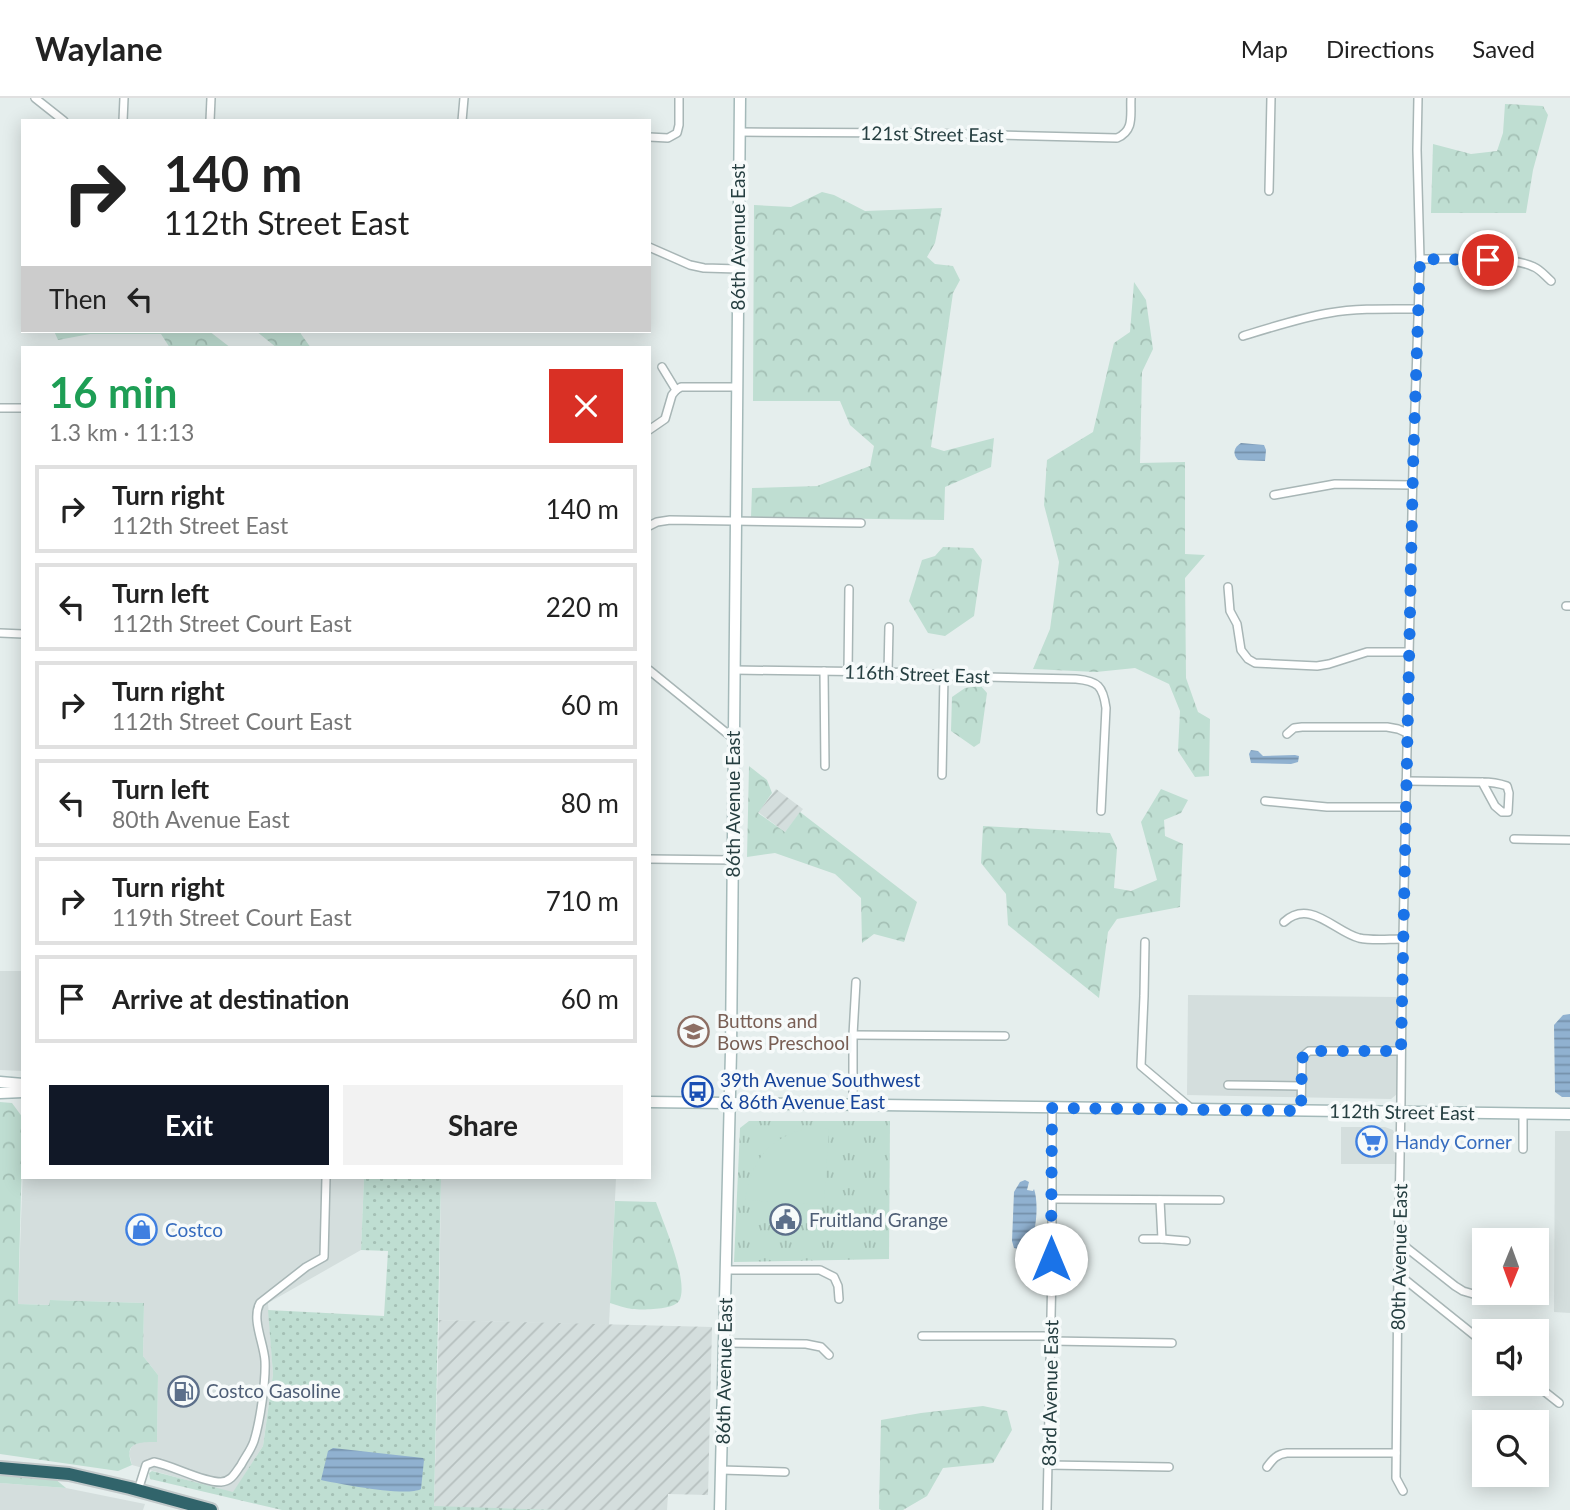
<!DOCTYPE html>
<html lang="en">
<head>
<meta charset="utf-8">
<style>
  body { margin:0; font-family:Lato,sans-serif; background:#f2f2f2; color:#222; height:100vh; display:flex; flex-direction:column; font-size:26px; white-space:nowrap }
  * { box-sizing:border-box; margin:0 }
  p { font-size:23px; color:#767676 }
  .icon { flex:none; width:38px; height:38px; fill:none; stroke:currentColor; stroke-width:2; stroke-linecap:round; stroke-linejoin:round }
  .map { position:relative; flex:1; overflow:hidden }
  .side { position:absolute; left:21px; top:248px; width:630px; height:833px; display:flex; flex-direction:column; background:#fff; border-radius:0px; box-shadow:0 4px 18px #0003 }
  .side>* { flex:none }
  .banner { position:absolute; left:21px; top:21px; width:630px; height:214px; border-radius:0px; box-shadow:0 4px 18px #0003; background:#fff; color:#222; overflow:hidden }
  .needle { width:46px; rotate:181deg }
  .fabs { position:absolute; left:1472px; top:1130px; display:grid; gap:14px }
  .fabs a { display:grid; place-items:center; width:77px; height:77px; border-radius:0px; background:#fff; box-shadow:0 4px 18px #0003; font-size:35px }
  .pin { position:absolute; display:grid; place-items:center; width:60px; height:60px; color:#fff; margin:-30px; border:4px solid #fff; border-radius:50%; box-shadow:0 2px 7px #0007 }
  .me { position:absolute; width:77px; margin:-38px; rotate:0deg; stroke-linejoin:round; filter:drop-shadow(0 0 5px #0008) }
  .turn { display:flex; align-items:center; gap:24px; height:147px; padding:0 28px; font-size:32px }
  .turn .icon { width:91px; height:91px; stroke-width:2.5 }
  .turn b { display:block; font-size:49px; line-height:60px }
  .then { display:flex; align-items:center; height:66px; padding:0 28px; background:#0003; gap:14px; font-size:26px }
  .round { display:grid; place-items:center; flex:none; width:74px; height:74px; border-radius:0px; background:#f2f2f2 }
  .overview { display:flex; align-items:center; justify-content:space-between; height:119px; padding:0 28px }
  h1 { font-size:42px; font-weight:700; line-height:52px; color:#1e9e55 }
  .cta { display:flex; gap:14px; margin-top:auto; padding:14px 28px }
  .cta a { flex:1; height:80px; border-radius:0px; background:#111827; color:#fff; font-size:28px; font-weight:700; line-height:80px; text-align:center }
  .cta a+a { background:#f2f2f2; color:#222 }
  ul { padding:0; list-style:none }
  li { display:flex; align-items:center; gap:21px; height:88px; margin:0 14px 10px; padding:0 14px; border:4px solid #e0e0e0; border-radius:0px }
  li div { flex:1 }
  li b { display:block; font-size:26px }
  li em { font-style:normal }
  header { display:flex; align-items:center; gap:42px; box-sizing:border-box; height:98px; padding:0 35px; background:#fff; border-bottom:2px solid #e0e0e0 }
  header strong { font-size:33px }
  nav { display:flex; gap:38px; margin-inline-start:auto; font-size:24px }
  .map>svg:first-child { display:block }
  .built { fill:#d4dedd }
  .industrial { fill:url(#industrial-furrows) }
  .grass { fill:url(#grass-dots) }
  .forest { fill:url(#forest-crowns) }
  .park { fill:url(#park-tufts) }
  .garden { fill:#bfded2 }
  .water { fill:url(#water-rules) }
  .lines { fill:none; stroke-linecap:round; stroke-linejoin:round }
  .street-casing { stroke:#a8b6b6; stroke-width:10 }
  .secondary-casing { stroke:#a4b9b9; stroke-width:13 }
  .highway-casing { stroke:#c2c9ca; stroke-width:16 }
  .street { stroke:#fff; stroke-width:7 }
  .secondary { stroke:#fff; stroke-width:10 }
  .highway { stroke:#31646b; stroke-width:12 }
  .route { stroke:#1a73e8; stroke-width:12; stroke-dasharray:0 21.6 }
  .labels { text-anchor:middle; stroke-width:7; stroke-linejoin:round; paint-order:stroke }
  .street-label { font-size:19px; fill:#253e40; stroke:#f6fafa }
  .education-label { font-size:19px; fill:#785e54; stroke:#f6fafa; text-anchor:start }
  .transit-label { font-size:19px; fill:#164399; stroke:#f6fafa; text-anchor:start }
  .shop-label { font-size:19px; fill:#366cbe; stroke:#f6fafa; text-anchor:start }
  .service-label { font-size:19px; fill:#4e5e75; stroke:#f6fafa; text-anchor:start }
</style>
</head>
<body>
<header>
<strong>Waylane</strong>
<nav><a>Map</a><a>Directions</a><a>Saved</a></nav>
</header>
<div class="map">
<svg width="1570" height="1412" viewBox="0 0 1570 1412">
  <defs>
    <pattern id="industrial-furrows" width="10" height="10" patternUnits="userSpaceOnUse" patternTransform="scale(1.75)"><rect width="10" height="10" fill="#d4dedd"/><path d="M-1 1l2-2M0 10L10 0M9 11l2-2" fill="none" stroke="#b6c0bf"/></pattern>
    <pattern id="grass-dots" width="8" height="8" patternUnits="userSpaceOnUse" patternTransform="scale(1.75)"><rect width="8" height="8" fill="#bfded2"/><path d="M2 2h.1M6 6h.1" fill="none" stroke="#a4c0b5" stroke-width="1.8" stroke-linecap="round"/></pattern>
    <pattern id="forest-crowns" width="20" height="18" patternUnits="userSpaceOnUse" patternTransform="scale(1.75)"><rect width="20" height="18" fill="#bfded2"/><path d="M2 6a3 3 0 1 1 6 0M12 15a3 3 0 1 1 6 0" fill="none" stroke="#a4c0b5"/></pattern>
    <pattern id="park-tufts" width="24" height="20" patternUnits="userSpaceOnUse" patternTransform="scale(1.75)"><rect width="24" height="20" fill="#bfded2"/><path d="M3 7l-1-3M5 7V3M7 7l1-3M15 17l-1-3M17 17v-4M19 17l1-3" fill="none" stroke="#a4c0b5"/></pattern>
    <pattern id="water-rules" width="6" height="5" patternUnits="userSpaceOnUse" patternTransform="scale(1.75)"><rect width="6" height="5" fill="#90b1d0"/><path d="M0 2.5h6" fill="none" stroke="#7591aa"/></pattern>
  </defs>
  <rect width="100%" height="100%" fill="#e5eeed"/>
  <g class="built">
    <path d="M0,873H23V973L0,972Z"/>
    <path d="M1188,897L1398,899L1397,996L1391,1001L1187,997Z"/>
    <path d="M1341,1029H1385L1393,1032L1395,1037V1066H1341Z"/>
    <path d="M1555,1033H1570V1215L1554,1214Z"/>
    <path d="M23,1069V1080H364L361,1152L268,1205L273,1276L263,1348L233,1395L132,1367L129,1355L132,1348L139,1344H157L158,1277L143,1258L144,1205L51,1202L50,1207L18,1206Z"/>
    <path d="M441,1080H616L609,1227L439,1222Z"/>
    <path d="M0,1385L66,1390L145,1406L143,1412H0Z"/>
  </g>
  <g class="industrial">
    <path d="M776,691L803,711L785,734L758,714Z"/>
    <path d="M439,1222L712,1229L708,1397L668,1396L667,1412H558L434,1409Z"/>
  </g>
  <path class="grass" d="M364,1080H441L434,1408L558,1412H282L150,1381L149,1375L152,1373L233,1394L263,1348L273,1276L268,1212L384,1218L388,1153L361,1152Z"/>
  <g class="forest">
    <path d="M1505,6L1543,8L1548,17L1533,72L1526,115H1431L1433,46L1471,56L1497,53L1503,35Z"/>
    <path d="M822,94L834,97L865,113L942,110L935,145L927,159L935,166L953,168L960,182L953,195L931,349L944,353L994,340L991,369L945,389L944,422L751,419L752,390L817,388L870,368L874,348L850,327L840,303H753L754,107L791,109Z"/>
    <path d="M1134,184L1146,202L1153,251L1142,274L1140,365L1185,364V456L1205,457L1185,480L1186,580L1198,614L1210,621L1209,678L1195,679L1178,653L1180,613L1169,586L1135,570L1096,574L1033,571L1050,531L1059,464L1044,407L1047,362L1093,334L1114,245L1130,234Z"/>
    <path d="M54,233H209L231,250H170L161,236H90L58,242Z"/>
    <path d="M256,233H300L301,236L311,250H277Z"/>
    <path d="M943,449L973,450L982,462L974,518L945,538L928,535L909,503L922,462L935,458Z"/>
    <path d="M981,588L987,595L980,645L974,649L951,633L952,599L965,590Z"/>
    <path d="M749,668L767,682L772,695L758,715L785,734L800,714L917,804L904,844L874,836L862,845L861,800L835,776L775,755L747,759Z"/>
    <path d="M1161,691L1188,702L1181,715L1164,722L1165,738L1183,746L1180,809L1117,821L1108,834L1099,900L1008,827L1006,796L981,765L983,728L1110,735L1117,750L1114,790L1131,793L1157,782L1141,724Z"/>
    <path d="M0,1004L12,1005L23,1020L18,1206L49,1207L50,1202L144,1205L143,1258L158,1277L157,1344C139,1344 123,1344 132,1367L118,1373L0,1356Z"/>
    <path d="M615,1103L656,1104C663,1124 690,1185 679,1203C673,1212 642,1212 632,1211C625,1210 617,1207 610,1205Z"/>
    <path d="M983,1308L1007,1313L1012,1332L993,1365L943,1370L927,1398L903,1412H881L879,1411L881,1322L921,1315Z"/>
    <path d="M0,1375L54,1380L66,1390L0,1385Z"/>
  </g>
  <path class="park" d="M749,1023H890L889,1161L734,1164L740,1030Z"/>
  <path class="garden" d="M813,1030L829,1031L824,1107L745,1102C750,1062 773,1035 813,1030Z"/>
  <g class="water">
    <path d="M1241,345L1264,347L1266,352L1265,363L1238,362C1232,356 1234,349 1241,345Z"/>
    <path d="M1251,652L1258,653L1263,658L1295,657L1299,658L1298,664L1291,666L1251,665L1249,656Z"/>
    <path d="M1570,916V999H1562L1555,994L1554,927L1563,917Z"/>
    <path d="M1025,1082L1029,1084L1027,1092L1033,1093L1034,1091C1039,1105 1037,1141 1025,1152L1014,1150L1012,1143L1014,1094L1020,1084Z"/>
    <path d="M333,1350L423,1360L424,1362L421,1391C406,1399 340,1386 321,1382L328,1353Z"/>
  </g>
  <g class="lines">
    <defs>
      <g id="street">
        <path d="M35,0L64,23"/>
        <path d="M123,23L124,0"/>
        <path d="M210,23L211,0"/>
        <path d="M462,23L464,0"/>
        <path d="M739,34L922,35L1117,40C1135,32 1130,17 1131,0"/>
        <path d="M649,39L668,40L677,35L679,27V0"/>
        <path d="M1269,93L1271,0"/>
        <path d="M649,149L690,167L704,170L738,171"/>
        <path d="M1420,161C1449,161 1510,157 1534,169C1541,172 1545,178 1551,183"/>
        <path d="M1243,238C1272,229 1300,220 1329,215C1358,210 1388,211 1418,211"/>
        <path d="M662,269L676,292"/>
        <path d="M676,292L681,289H737"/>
        <path d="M0,310H23"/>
        <path d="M649,332L665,321L672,297L676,292"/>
        <path d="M1274,397L1335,386L1413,387"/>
        <path d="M649,428L657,424L670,422L861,425"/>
        <path d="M1228,489L1230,513L1237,526L1241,552L1248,561L1255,565L1317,568L1329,566L1367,554H1409"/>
        <path d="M1566,508H1570"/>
        <path d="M0,535L23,536"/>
        <path d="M649,572L734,641"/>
        <path d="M734,572L888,574L932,576L944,578L1076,581C1098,583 1103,588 1106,610L1101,713"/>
        <path d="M824,573L825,668"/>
        <path d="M848,573L849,491"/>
        <path d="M888,574L889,529"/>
        <path d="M1287,636L1294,630L1302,629H1387L1398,631L1407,635"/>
        <path d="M942,677L944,578"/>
        <path d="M1406,683L1482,684C1491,684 1498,685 1507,688L1509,695L1508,714H1502L1495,708L1482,684"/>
        <path d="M1265,703L1327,709H1406"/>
        <path d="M1514,741L1570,742"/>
        <path d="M649,761L733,762"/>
        <path d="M1284,824C1310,800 1335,834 1359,840C1373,843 1388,841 1403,841"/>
        <path d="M1145,844L1144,898L1141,968L1192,1011"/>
        <path d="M853,937L1005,938"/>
        <path d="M1228,987L1301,988"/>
        <path d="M853,1008V937L856,884"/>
        <path d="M1301,1013L1302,962L1303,958L1309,953H1401"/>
        <path d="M1523,1051V1015"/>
        <path d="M1052,1101L1220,1102"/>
        <path d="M1143,1141H1162L1160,1102"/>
        <path d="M1162,1141L1186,1143"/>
        <path d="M1398,1143L1455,1188L1463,1193L1480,1198"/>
        <path d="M726,1172H820L834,1179L838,1188L839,1201"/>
        <path d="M1398,1176L1484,1245"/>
        <path d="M922,1238H1051"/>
        <path d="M1051,1243L1172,1245"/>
        <path d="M725,1245L806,1246L821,1249L829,1257"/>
        <path d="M1535,1286L1559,1305"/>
        <path d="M1048,1367L1169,1369"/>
        <path d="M1267,1369C1273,1361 1277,1356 1287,1355H1396"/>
        <path d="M721,1372L785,1374"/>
        <path d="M140,1386L146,1367L154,1364C174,1368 202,1384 221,1384C232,1383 235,1375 241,1367C245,1359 251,1352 254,1343C260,1324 266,1283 265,1263C264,1245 251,1221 260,1205L306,1169L324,1159L326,1080"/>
        <path d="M1403,1393L1396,1380L1398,1176L1401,1001L1402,887L1413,369L1420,161L1417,52L1418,0"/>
        <path d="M1047,1412L1052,1170V1010"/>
      </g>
      <g id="secondary">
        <path d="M0,984L23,986"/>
        <path d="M0,995L23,994"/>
        <path d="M649,1004L1570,1016"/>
        <path d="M720,1412L731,953L740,0"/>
      </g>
      <path id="highway" d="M0,1370L69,1376L130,1390L211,1412"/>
    </defs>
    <use href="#street" class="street-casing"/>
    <use href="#secondary" class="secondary-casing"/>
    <use href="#highway" class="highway-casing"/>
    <use href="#street" class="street"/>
    <use href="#secondary" class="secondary"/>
    <use href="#highway" class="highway"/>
  </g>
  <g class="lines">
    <path class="route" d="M1051,1161L1052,1010L1301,1013L1302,962L1303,958L1309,953H1401L1413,369L1420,161L1488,162"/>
  </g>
  <defs>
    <symbol id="school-ring" viewBox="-11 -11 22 22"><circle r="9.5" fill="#f6fafa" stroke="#8d6e63" stroke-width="1.5"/><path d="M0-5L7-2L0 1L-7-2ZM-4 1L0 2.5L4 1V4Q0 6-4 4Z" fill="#8d6e63"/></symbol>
    <symbol id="bus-ring" viewBox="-11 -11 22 22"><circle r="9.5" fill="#f6fafa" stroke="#1a4fb4" stroke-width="1.5"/><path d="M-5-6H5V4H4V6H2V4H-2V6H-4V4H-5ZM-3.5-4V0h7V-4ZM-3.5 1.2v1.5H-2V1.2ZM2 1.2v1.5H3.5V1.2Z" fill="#1a4fb4"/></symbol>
    <symbol id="supermarket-ring" viewBox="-11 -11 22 22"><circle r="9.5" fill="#f6fafa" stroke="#3f7fe0" stroke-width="1.5"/><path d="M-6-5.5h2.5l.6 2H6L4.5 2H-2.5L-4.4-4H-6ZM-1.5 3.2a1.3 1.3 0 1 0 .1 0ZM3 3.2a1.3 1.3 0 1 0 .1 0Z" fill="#3f7fe0"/></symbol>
    <symbol id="civic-ring" viewBox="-11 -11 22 22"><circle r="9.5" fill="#f6fafa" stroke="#5c6f8a" stroke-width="1.5"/><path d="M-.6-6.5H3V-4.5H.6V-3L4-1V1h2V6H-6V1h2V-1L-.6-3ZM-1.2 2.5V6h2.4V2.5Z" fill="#5c6f8a"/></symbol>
    <symbol id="shop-ring" viewBox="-11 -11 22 22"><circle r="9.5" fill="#f6fafa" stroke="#3f7fe0" stroke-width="1.5"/><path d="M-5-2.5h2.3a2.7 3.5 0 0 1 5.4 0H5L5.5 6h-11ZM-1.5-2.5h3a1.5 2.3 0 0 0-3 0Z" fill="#3f7fe0"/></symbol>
    <symbol id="fuel-ring" viewBox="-11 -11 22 22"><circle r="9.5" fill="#f6fafa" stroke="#5c6f8a" stroke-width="1.5"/><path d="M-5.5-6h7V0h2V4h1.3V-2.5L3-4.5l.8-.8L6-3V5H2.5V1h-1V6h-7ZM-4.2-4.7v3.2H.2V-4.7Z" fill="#5c6f8a"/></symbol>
  </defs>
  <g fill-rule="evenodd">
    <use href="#school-ring" x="676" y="916" width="35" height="35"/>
    <use href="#bus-ring" x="680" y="976" width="35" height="35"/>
    <use href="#supermarket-ring" x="1354" y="1026" width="35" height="35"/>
    <use href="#civic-ring" x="768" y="1104" width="35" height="35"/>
    <use href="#shop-ring" x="124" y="1114" width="35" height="35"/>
    <use href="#fuel-ring" x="166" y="1276" width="35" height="35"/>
  </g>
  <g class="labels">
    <g class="street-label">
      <text transform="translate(932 36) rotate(1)" y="7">121st Street East</text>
      <text transform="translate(738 139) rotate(-90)" y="7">86th Avenue East</text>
      <text transform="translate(917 576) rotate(2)" y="7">116th Street East</text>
      <text transform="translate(733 706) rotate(-90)" y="7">86th Avenue East</text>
      <text transform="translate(1402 1014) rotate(1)" y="7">112th Street East</text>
      <text transform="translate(1399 1159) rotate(-89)" y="7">80th Avenue East</text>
      <text transform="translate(724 1273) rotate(-89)" y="7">86th Avenue East</text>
      <text transform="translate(1050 1295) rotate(-89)" y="7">83rd Avenue East</text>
    </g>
    <g class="education-label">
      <text x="717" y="930">Buttons and<tspan x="717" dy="22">Bows Preschool</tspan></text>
    </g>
    <g class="transit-label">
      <text x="720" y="989">39th Avenue Southwest<tspan x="720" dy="22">&amp; 86th Avenue East</tspan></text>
    </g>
    <g class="shop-label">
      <text x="1395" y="1051">Handy Corner</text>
      <text x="165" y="1139">Costco</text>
    </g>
    <g class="service-label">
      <text x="809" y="1129">Fruitland Grange</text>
      <text x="206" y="1300">Costco Gasoline</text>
    </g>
  </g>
</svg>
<div class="fabs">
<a><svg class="needle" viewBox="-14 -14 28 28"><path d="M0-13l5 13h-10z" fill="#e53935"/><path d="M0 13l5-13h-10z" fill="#767676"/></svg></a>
<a><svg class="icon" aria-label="sound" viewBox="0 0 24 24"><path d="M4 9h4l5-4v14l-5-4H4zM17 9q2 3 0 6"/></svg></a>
<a><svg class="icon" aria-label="search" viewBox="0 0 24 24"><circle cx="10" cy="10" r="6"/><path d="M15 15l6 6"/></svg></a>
</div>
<div class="pin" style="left:1488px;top:162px;background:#d93025"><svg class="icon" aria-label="arrive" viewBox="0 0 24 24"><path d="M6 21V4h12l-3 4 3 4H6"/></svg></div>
<svg class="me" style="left:1051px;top:1161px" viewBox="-20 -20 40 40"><circle r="19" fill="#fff"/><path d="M0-13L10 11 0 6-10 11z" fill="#1a73e8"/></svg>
<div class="banner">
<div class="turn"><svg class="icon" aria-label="right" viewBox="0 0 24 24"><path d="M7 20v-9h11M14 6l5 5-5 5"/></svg><div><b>140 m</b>112th Street East</div></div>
<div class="then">Then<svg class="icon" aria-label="left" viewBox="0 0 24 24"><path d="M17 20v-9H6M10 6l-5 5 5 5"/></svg></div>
</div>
<section class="side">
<div class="overview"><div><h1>16 min</h1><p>1.3 km · 11:13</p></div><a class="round" style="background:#d93025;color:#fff"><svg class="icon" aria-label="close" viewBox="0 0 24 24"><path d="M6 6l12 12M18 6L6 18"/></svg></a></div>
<ul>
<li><svg class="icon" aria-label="right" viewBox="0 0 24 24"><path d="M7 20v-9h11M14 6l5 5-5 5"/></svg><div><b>Turn right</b><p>112th Street East</p></div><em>140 m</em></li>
<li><svg class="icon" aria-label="left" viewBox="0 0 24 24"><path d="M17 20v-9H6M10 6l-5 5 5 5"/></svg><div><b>Turn left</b><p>112th Street Court East</p></div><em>220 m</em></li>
<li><svg class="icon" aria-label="right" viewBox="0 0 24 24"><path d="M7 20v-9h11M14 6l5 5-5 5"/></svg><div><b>Turn right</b><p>112th Street Court East</p></div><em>60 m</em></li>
<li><svg class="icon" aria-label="left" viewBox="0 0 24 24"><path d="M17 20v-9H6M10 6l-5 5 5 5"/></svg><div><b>Turn left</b><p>80th Avenue East</p></div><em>80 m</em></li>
<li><svg class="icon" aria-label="right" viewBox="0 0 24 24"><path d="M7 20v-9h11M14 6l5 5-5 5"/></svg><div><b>Turn right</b><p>119th Street Court East</p></div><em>710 m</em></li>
<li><svg class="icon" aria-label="arrive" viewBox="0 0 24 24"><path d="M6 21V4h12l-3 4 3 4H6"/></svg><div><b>Arrive at destination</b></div><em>60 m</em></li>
</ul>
<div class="cta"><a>Exit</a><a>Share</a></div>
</section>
</div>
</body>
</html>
